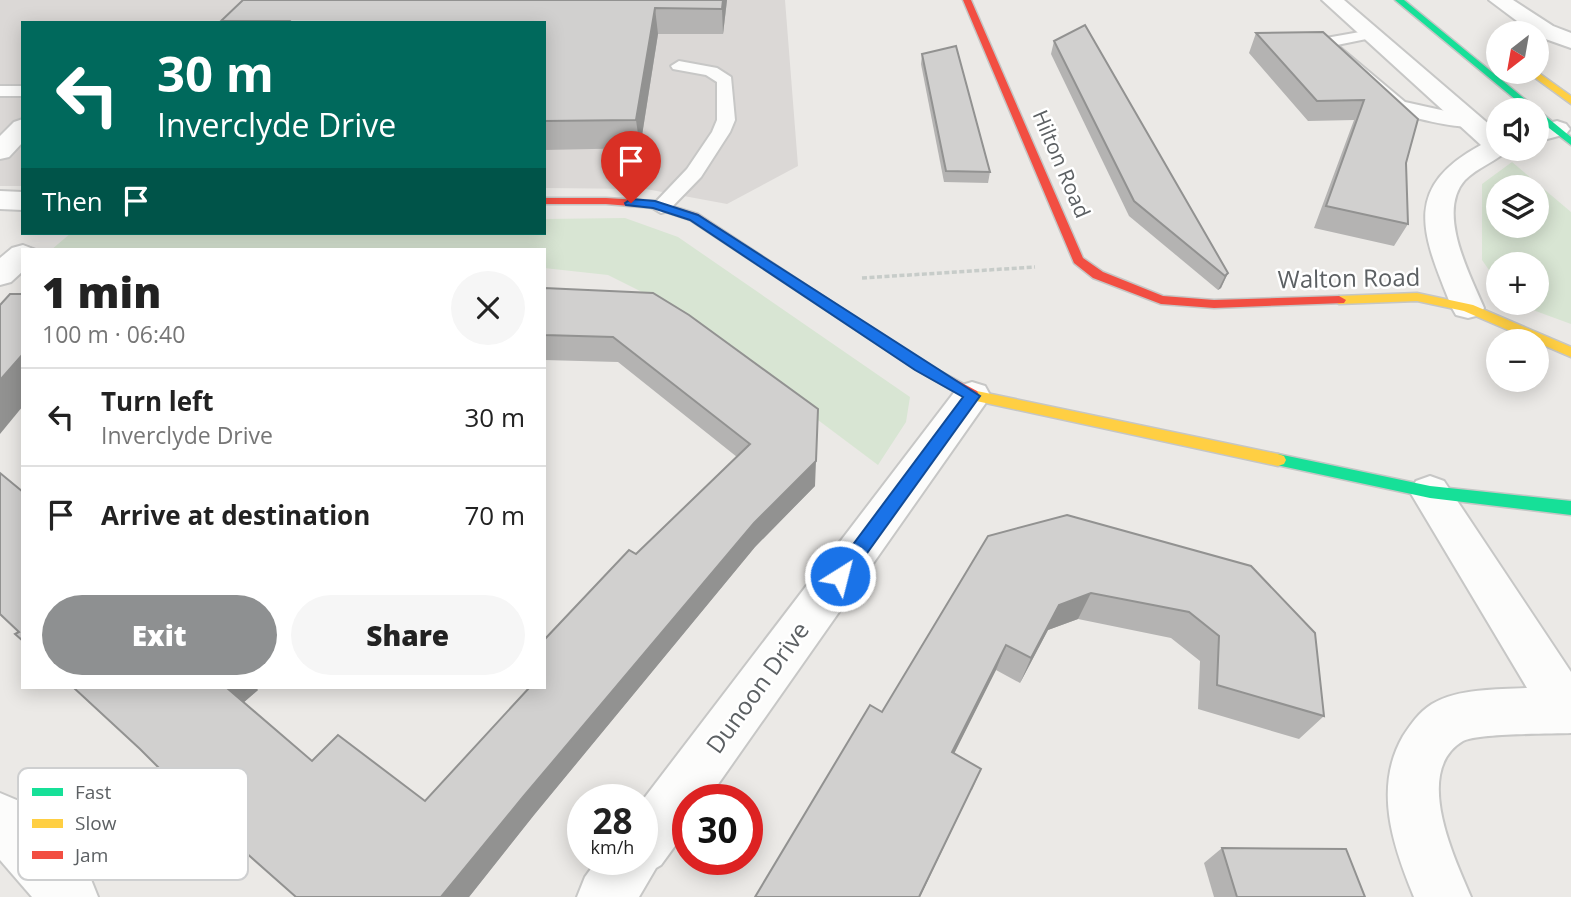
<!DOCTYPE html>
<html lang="en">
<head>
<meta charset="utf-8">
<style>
  body { margin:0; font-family:"Open Sans",sans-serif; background:#f6f6f6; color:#222; height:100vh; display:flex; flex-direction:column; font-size:26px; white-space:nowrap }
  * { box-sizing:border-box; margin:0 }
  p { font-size:23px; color:#767676 }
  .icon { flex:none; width:38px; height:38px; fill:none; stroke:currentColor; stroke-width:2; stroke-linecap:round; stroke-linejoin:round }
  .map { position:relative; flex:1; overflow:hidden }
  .panel { position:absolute; left:21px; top:248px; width:525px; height:441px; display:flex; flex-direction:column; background:#fff; border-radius:0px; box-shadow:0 4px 18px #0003 }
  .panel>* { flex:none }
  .top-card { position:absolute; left:21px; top:21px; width:525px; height:214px; border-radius:0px; box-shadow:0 4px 18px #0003; background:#00695c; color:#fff; overflow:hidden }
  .needle { width:46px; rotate:211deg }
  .controls { position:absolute; left:1486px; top:21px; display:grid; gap:14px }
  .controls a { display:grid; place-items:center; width:63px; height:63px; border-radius:50%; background:#fff; box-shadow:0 4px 18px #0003; font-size:35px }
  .speed { position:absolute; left:567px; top:784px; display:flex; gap:14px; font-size:35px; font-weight:700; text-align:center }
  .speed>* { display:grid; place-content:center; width:91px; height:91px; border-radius:50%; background:#fff; box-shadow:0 4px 18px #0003; line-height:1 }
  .speed small { font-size:18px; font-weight:400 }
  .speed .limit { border:10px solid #d22; background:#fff; color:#111 }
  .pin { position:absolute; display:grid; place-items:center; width:60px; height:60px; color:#fff; margin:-72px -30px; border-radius:50% 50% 50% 0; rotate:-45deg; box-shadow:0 0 7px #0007 }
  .pin .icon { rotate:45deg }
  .me { position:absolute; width:77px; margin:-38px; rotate:36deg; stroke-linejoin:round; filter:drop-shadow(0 0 5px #0008) }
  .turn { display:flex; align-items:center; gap:24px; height:147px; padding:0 21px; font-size:32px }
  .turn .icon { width:91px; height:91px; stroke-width:2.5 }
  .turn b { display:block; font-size:49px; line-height:60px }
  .then { display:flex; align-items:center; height:66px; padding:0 21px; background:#0003; gap:14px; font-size:26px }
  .round { display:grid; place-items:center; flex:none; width:74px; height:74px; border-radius:37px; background:#f6f6f6 }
  .overview { display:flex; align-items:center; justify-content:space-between; height:119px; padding:0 21px }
  h1 { font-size:42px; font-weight:800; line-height:52px }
  .button { display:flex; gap:14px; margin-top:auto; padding:14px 21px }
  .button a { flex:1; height:80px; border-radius:42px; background:#8e9091; color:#fff; font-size:28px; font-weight:800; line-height:80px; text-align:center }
  .button a+a { background:#f6f6f6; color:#222 }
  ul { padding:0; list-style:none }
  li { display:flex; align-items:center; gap:21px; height:98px; padding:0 21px; border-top:2px solid #e0e0e0 }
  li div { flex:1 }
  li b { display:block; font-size:26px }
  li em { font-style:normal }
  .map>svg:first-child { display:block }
  .industrial { fill:#dbd8d6 }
  .green { fill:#d8e5d3; fill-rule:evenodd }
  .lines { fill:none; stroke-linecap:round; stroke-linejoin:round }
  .lane-casing { stroke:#c7c7c6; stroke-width:4 }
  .street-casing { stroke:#c7c7c6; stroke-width:4 }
  .fast-casing { stroke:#c5c6c5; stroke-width:3 }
  .slow-casing { stroke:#c5c6c5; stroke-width:3 }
  .jam-casing { stroke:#c5c6c5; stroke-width:3 }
  .path { stroke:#c7ccc9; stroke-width:3.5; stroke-dasharray:5 2.5; stroke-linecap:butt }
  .lane { fill:#fcfcfb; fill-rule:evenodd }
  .street { fill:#fcfcfb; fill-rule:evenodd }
  .fast { fill:#16e098; fill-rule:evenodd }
  .slow { fill:#ffcf43; fill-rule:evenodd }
  .jam { fill:#f24e42; fill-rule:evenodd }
  .wall { fill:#b4b3b2 }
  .shaded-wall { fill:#929291 }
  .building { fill:#d1d0cf; stroke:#929291; stroke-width:2 }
  .route { fill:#1a73e8; stroke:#114b97; stroke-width:2 }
  .labels { text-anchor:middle; stroke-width:5; stroke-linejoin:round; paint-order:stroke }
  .far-street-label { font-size:21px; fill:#5c6063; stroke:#fff }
  .street-label { font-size:24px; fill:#5c6063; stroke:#fff }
  .key { fill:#fff; stroke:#cecfd0; stroke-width:2 }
  .key-label { font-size:19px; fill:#5c6063 }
</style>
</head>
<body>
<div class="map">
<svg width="1571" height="897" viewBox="0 0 1571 897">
  <rect width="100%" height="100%" fill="#ebe9e6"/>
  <path class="industrial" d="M0,0H785L798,166L727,204L646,189L544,188V23H23V186H0Z"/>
  <g class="green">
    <path d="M1512,162L1571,212V324L1514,303H1536V264H1498V283L1482,260V184ZM1498,187H1536V226H1498Z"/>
    <path d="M625,218L678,237L910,397L906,422L878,465L658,300L608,275L544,268V250H51L71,233H544V219Z"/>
  </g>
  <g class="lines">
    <defs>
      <g id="lane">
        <path d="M1371,30L1376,31L1378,34L1376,37L1337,45L1405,102L1477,118L1480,122L1477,126C1461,130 1404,117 1391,108C1372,94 1335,63 1320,45L1326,38Z"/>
        <path d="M679,61L717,68L731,77L735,120L730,132L701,177L668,211L661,213L651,207L687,169L712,132L717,120V82L706,75L673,69L671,66Z"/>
        <rect x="0" y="86" width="23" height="10"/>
      </g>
      <g id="street">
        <path d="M1322,0H1344L1498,132V149H1509C1497,161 1478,167 1465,180C1436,212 1470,275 1484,308L1480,315L1468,318L1456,315L1452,308C1424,237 1399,189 1481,145Z"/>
        <path d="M1489,0H1513L1553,26L1571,33V48L1537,36Z"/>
        <path d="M23,119V142L9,157L0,159V136L14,122Z"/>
        <path d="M1557,121L1566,124L1570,129L1566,134L1536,142V126Z"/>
        <path d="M0,191L23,192V210L0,209Z"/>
        <path d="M23,245L36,250H23V271L11,282L0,285V258L12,248Z"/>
        <path d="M972,382L985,386L990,395L985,404L707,800H688V828L661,865L656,868L639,897H577L585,877L598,859H642V801L959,386Z"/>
        <path d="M1430,476L1444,481L1571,672V733C1550,734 1478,733 1463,741C1412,771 1455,859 1471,897H1414C1393,846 1373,788 1403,736C1411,724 1419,712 1432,704C1459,688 1497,690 1527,688L1410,492L1416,481Z"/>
        <path d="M0,793L19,801L90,877L98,897H32L0,860Z"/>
      </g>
      <g id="fast">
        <path d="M1395,0H1404L1571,137V145L1536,118V110H1528Z"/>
        <path d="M1278,454L1430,486L1571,501V515L1430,498L1272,464L1270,460L1272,456Z"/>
      </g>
      <g id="slow">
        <path d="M1536,71L1571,96V104L1527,72Z"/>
        <path d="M1417,293L1473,305L1571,347V357L1464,311L1417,301L1339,304L1332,300L1339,296Z"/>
        <path d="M972,390L1278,454L1284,456L1286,460L1284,464L1278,466L967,399L965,395L967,391Z"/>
      </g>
      <g id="jam">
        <path d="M963,0H971L1083,258L1103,272L1163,296L1214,300L1339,296L1346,300L1344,303L1214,308L1161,304L1093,278L1074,263Z"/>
        <path d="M544,198H606L655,201L698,214L925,363L977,391L979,395L977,399H967L915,369L690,220L654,208L606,204H544Z"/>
      </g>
    </defs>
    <use href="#lane" class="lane-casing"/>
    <use href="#street" class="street-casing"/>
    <use href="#fast" class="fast-casing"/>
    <use href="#slow" class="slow-casing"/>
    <use href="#jam" class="jam-casing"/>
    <path class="path" d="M862,278L1035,267"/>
    <use href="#lane" class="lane"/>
    <use href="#street" class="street"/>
    <use href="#fast" class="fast"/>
    <use href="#slow" class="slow"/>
    <use href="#jam" class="jam"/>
  </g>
  <g class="wall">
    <path d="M243,0H727L723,34H658L640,148L544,150V23H222L221,21Z"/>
    <path d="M1323,32L1406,163L1408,224L1394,246L1314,228L1354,120L1308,121L1249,53L1256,33Z"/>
    <path d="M1054,41L1228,273L1221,288L1218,290L1129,216L1051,54Z"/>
    <path d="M922,54L990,172L988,183L944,182L921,64Z"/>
    <path d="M544,288L653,293L815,486L755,547L534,815L469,897L140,749L74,688H256L258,690L244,702L312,761L425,801L544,688L636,554L737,457L618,362L544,360Z"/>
    <path d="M1067,515L1324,716L1299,739L1198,709L1200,661L1171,638L1078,619L1048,630L1020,683L996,670L954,753L981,769L972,790L882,712Z"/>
    <path d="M1222,848L1365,897H1214L1204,863Z"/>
  </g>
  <g class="shaded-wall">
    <path d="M723,0H727L723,34L722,9Z"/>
    <path d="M655,8L658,34L640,148L636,120Z"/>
    <path d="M1228,273L1221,288L1218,290L1225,276Z"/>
    <path d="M23,354V406L0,434V380Z"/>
    <path d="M818,409L815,486L755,547L534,815L469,897H441Z"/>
    <path d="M1091,593L1078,619L1048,630L1020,683L1031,658L1059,605Z"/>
    <path d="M1006,645L996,670L944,774L952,752Z"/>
    <path d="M226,688H256L258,690L243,703Z"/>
    <path d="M981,769L920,897H919Z"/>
  </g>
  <g class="building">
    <path d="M243,0H723L722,9L655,8L636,120L544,121V23H287L289,21H221Z"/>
    <path d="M1085,25L1228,273L1225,276L1134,201L1054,41Z"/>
    <path d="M1323,32L1418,119L1406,163L1408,224L1326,206L1364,100L1317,101L1256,33Z"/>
    <path d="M956,46L990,172L946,171L922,54Z"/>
    <path d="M544,288L653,293L689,315L818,409L816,461L754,523L523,797L441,897H296L226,835L140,749L74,688H227L312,761L338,735L425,801L529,688H544V640L629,550L636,554L750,444L613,337L544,335Z"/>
    <path d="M10,294H23V354L0,380V305Z"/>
    <path d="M0,473L23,492V641L15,634L19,632L0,614Z"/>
    <path d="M1067,515L1251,566L1315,633L1324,716L1217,685L1219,636L1189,612L1091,593L1059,605L1031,658L1006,645L952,752L981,769L919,897H755L870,705L882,712L988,536Z"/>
    <path d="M1222,848L1346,849L1365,897H1237Z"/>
  </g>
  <path class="route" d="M631,199L655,201L698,215L980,396L847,581L840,583L834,581L831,576L834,570L963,397L915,370L690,220L653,208L626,205L625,203Z"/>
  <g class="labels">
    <g class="far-street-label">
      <text transform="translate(1061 164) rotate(67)" y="7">Hilton Road</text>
    </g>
    <g class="street-label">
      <text transform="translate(1349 279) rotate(-1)" y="8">Walton Road</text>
      <text transform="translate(758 688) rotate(-54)" y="8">Dunoon Drive</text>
    </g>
  </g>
  <rect x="18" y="768" width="230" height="112" rx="10" class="key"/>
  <rect x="32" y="788" width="31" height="8" fill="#16e098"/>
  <rect x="32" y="819" width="31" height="9" fill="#ffcf43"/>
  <rect x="32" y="851" width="31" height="8" fill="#f24e42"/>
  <g class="key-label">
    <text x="75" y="799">Fast</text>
    <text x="75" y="830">Slow</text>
    <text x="75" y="862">Jam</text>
  </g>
</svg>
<div class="controls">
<a><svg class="needle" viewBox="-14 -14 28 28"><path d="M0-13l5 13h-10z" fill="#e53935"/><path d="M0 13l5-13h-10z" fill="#767676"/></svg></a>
<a><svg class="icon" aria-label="sound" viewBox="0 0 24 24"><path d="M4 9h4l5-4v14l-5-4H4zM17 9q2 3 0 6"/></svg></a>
<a><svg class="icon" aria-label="layers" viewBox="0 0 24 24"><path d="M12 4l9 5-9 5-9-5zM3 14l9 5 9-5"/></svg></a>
<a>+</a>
<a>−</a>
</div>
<div class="speed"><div>28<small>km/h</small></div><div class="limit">30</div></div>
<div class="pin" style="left:631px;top:203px;background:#d93025"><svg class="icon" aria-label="arrive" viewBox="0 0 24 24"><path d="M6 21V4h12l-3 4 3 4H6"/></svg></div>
<svg class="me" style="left:840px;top:576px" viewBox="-20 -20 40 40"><circle r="17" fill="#1a73e8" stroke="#fff" stroke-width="3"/><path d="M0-11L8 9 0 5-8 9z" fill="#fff"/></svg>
<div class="top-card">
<div class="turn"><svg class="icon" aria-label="left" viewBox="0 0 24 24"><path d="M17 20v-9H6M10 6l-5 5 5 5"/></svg><div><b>30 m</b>Inverclyde Drive</div></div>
<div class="then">Then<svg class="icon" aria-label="arrive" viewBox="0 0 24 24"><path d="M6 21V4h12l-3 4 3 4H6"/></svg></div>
</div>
<section class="panel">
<div class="overview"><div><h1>1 min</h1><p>100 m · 06:40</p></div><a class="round"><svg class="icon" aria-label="close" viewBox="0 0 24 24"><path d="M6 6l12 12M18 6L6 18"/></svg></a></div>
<ul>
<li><svg class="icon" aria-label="left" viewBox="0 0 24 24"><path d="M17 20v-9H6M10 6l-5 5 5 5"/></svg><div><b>Turn left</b><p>Inverclyde Drive</p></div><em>30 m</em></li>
<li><svg class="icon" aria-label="arrive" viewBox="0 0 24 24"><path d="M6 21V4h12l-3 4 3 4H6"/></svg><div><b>Arrive at destination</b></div><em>70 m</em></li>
</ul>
<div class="button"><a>Exit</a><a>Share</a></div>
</section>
</div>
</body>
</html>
